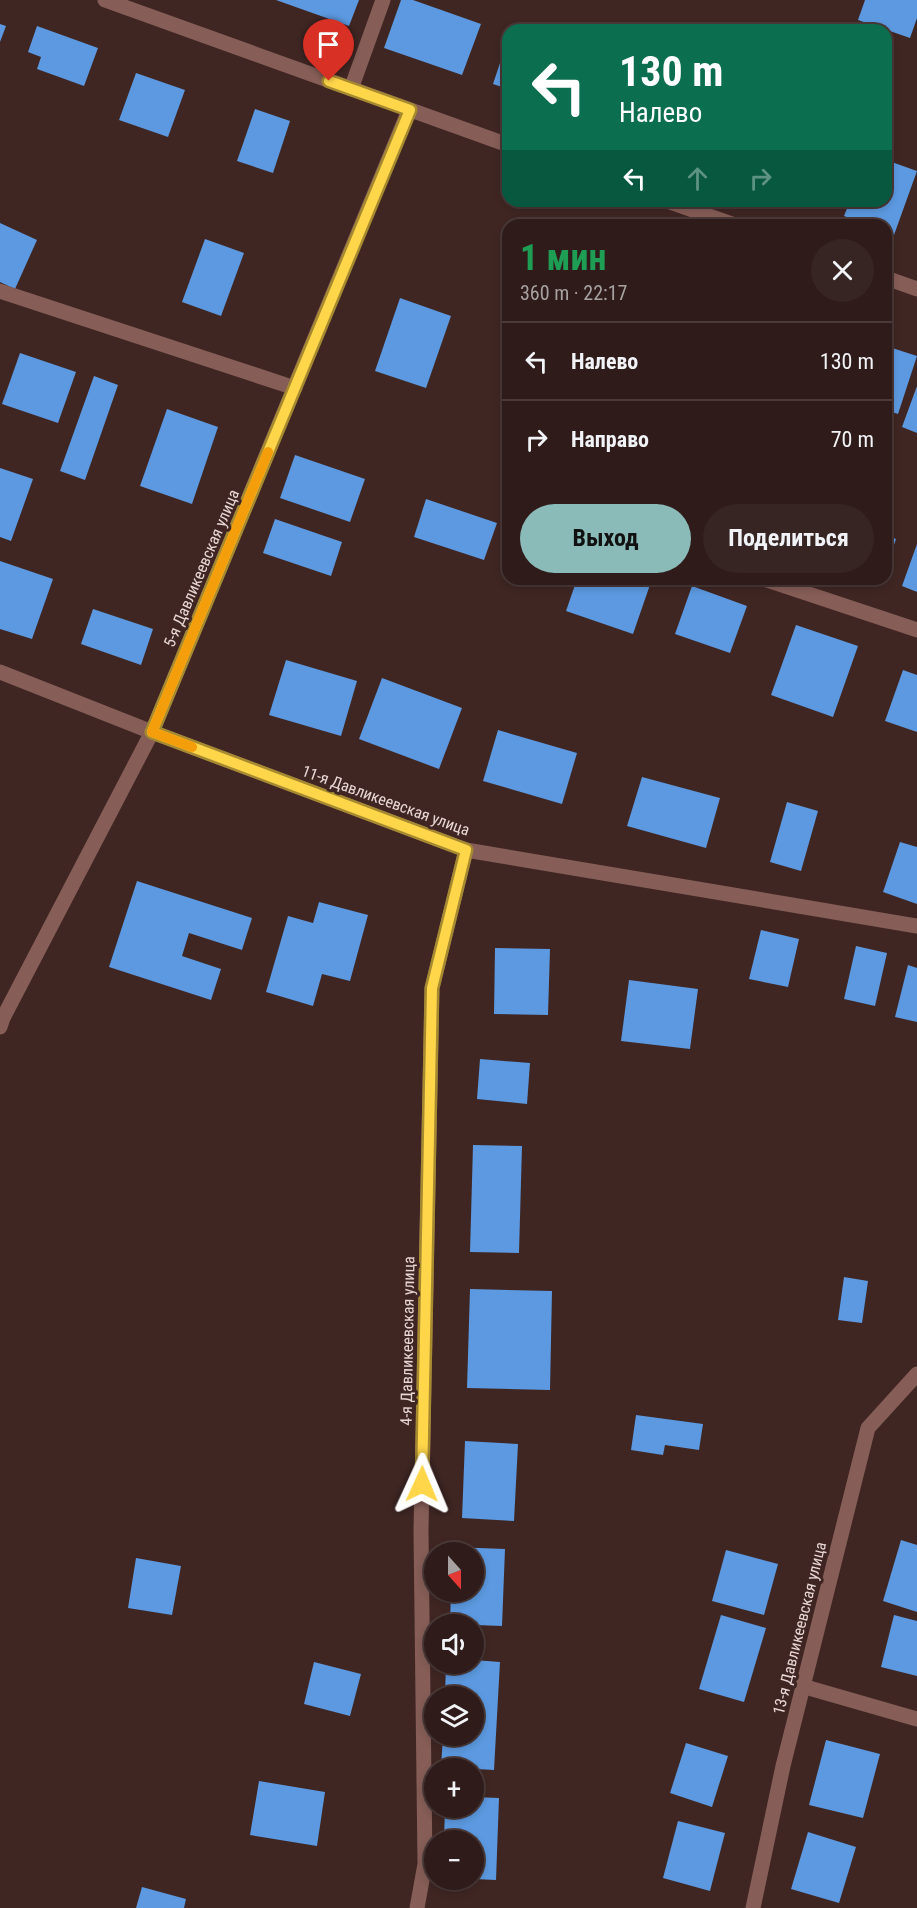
<!DOCTYPE html>
<html lang="ru">
<head>
<meta charset="utf-8">
<style>
  body { margin:0; font-family:"Roboto Condensed",sans-serif; background:#372523; color:#f1f3f6; height:100vh; display:flex; flex-direction:column; font-size:22px; white-space:nowrap }
  * { box-sizing:border-box; margin:0 }
  p { font-size:20px; color:#a7a1a2 }
  .icon { flex:none; width:33px; height:33px; fill:none; stroke:currentColor; stroke-width:2; stroke-linecap:round; stroke-linejoin:round }
  .map { position:relative; flex:1; overflow:hidden }
  .panel { position:absolute; left:502px; top:219px; width:390px; height:366px; display:flex; flex-direction:column; background:#2f1c1a; border-radius:18px; box-shadow:0 3px 9px #0003,0 0 0 2px #4a3a39 }
  .panel>* { flex:none }
  .banner { position:absolute; left:502px; top:24px; width:390px; height:183px; border-radius:18px; box-shadow:0 3px 9px #0003,0 0 0 2px #4a3a39; background:#0b6e4f; color:#fff; overflow:hidden }
  .needle { width:39px; rotate:159deg }
  .tools { position:absolute; left:424px; top:1542px; display:grid; gap:12px }
  .tools a { display:grid; place-items:center; width:60px; height:60px; border-radius:50%; background:#2f1c1a; box-shadow:0 3px 9px #0003,0 0 0 2px #4a3a39; font-size:30px }
  .pin { position:absolute; display:grid; place-items:center; width:51px; height:51px; color:#fff; margin:-62px -26px; border-radius:50% 50% 50% 0; rotate:-45deg; box-shadow:0 0 6px #0007 }
  .pin .icon { rotate:45deg }
  .me { position:absolute; width:66px; margin:-33px; rotate:1deg; stroke-linejoin:round; filter:drop-shadow(0 0 4px #0008) }
  .turn { display:flex; align-items:center; gap:21px; height:126px; padding:0 18px; font-size:27px }
  .turn .icon { width:78px; height:78px; stroke-width:2.5 }
  .turn b { display:block; font-size:42px; line-height:51px }
  .lanes { display:flex; align-items:center; height:57px; padding:0 18px; background:#0003; justify-content:center; gap:30px; direction:ltr }
  .lanes .off { opacity:.35 }
  .round { display:grid; place-items:center; flex:none; width:63px; height:63px; border-radius:32px; background:#372523 }
  .headline { display:flex; align-items:center; justify-content:space-between; height:102px; padding:0 18px }
  h1 { font-size:36px; font-weight:700; line-height:45px; color:#1e9e55 }
  .button { display:flex; gap:12px; margin-top:auto; padding:12px 18px }
  .button a { flex:1; height:69px; border-radius:36px; background:#8bbbb9; color:#111; font-size:24px; font-weight:700; line-height:69px; text-align:center }
  .button a+a { background:#372523; color:#f1f3f6 }
  ul { padding:0; list-style:none }
  li { display:flex; align-items:center; gap:18px; height:78px; padding:0 18px; border-top:2px solid #4a3a39 }
  li div { flex:1 }
  li b { display:block; font-size:22px }
  li em { font-style:normal }
  .map>svg:first-child { display:block }
  .building { fill:#5c99e0 }
  .lines { fill:none; stroke-linecap:round; stroke-linejoin:round }
  .minor { stroke:#865d57; stroke-width:15 }
  .route-casing { stroke:#a68a30; stroke-width:15 }
  .route { stroke:#ffd54a; stroke-width:10 }
  .slow { stroke:#f59e0b; stroke-width:10 }
  .labels { text-anchor:middle; stroke-width:6; stroke-linejoin:round; paint-order:stroke }
  .street-label { font-size:16px; fill:#e9d7d5; stroke:#3f2623 }
</style>
</head>
<body>
<div class="map">
<svg width="917" height="1908" viewBox="0 0 917 1908">
  <rect width="100%" height="100%" fill="#3f2623"/>
  <g class="building">
    <path d="M276,0H359L349,26Z"/>
    <path d="M401,0H413L481,24L462,75L384,48Z"/>
    <path d="M865,0H917V18L910,38L858,20Z"/>
    <path d="M0,24L6,26L0,42Z"/>
    <path d="M37,26L98,48L84,86L37,69L41,57L28,52Z"/>
    <path d="M508,39V89L493,84Z"/>
    <path d="M136,73L185,90L168,137L119,120Z"/>
    <path d="M255,109L290,121L273,173L237,161Z"/>
    <path d="M886,160L917,171L894,235L886,232V225H868L844,216L850,201H886Z"/>
    <path d="M0,223L37,240L15,289L0,282Z"/>
    <path d="M205,239L244,253L221,316L182,302Z"/>
    <path d="M400,298L451,316L426,388L375,371Z"/>
    <path d="M886,346L917,356L898,414L886,410Z"/>
    <path d="M20,353L76,372L58,423L2,404Z"/>
    <path d="M94,376L118,385L85,480L60,471Z"/>
    <path d="M917,386V433L902,427Z"/>
    <path d="M167,409L218,427L192,504L140,486Z"/>
    <path d="M295,455L365,479L350,522L280,498Z"/>
    <path d="M0,468L33,479L11,541L0,537Z"/>
    <path d="M426,499L497,523L484,560L414,537Z"/>
    <path d="M275,519L342,542L331,576L263,553Z"/>
    <path d="M886,535L896,539L887,565H886Z"/>
    <path d="M917,544V592L902,586Z"/>
    <path d="M0,561L53,579L32,639L0,629Z"/>
    <path d="M577,579H652L633,634L566,611Z"/>
    <path d="M692,586L747,606L730,653L675,634Z"/>
    <path d="M93,609L153,629L141,665L81,644Z"/>
    <path d="M796,625L858,646L833,717L771,695Z"/>
    <path d="M286,660L357,681L341,736L269,715Z"/>
    <path d="M903,670L917,675V732L885,721Z"/>
    <path d="M382,678L462,708L439,769L359,739Z"/>
    <path d="M498,730L577,753L562,804L483,781Z"/>
    <path d="M642,777L720,798L706,848L627,826Z"/>
    <path d="M787,802L818,811L801,871L770,862Z"/>
    <path d="M900,842L917,847V904L883,892Z"/>
    <path d="M137,881L252,918L242,950L189,933L182,956L221,969L211,1000L109,967Z"/>
    <path d="M319,902L368,915L350,981L322,974L313,1006L266,992L288,916L313,923Z"/>
    <path d="M761,930L799,939L788,987L749,979Z"/>
    <path d="M856,946L887,953L875,1006L844,999Z"/>
    <path d="M495,948L550,949L548,1015L494,1014Z"/>
    <path d="M908,965L917,968V1022L895,1017Z"/>
    <path d="M629,980L698,989L690,1049L621,1041Z"/>
    <path d="M480,1059L530,1063L527,1104L477,1099Z"/>
    <path d="M473,1145L522,1146L519,1253L470,1252Z"/>
    <path d="M844,1277L868,1281L862,1323L838,1320Z"/>
    <path d="M470,1289L552,1291L550,1390L467,1388Z"/>
    <path d="M636,1415L703,1424L699,1450L665,1445L663,1455L631,1450Z"/>
    <path d="M465,1441L518,1444L514,1521L462,1518Z"/>
    <path d="M901,1540L917,1545V1612L883,1601Z"/>
    <path d="M453,1547L505,1549L502,1626L450,1624L451,1592H474V1552H453Z"/>
    <path d="M726,1550L778,1564L764,1615L712,1601Z"/>
    <path d="M136,1558L181,1566L172,1615L128,1608Z"/>
    <path d="M721,1615L766,1628L744,1702L699,1689Z"/>
    <path d="M894,1615L917,1621V1676L881,1667Z"/>
    <path d="M474,1660L500,1662L494,1770L441,1767L443,1736H474V1696H445L446,1664H474Z"/>
    <path d="M314,1662L361,1674L350,1716L304,1704Z"/>
    <path d="M826,1740L880,1754L863,1818L809,1805Z"/>
    <path d="M686,1743L728,1756L712,1807L670,1793Z"/>
    <path d="M259,1781L325,1792L317,1846L250,1835Z"/>
    <path d="M474,1797L499,1798L496,1880L474,1879V1840H444L445,1808H474Z"/>
    <path d="M678,1821L725,1833L710,1891L663,1878Z"/>
    <path d="M808,1832L856,1847L839,1903L791,1889Z"/>
    <path d="M142,1887L186,1899L184,1908H136Z"/>
  </g>
  <g class="lines">
    <g class="minor">
      <path d="M105,0L508,145"/>
      <path d="M351,89L383,0"/>
      <path d="M667,201L735,225"/>
      <path d="M886,278L917,289"/>
      <path d="M0,291L295,388"/>
      <path d="M764,579L917,630"/>
      <path d="M0,672L152,732L466,850L917,926"/>
      <path d="M0,1027L3,1018L152,732L409,110"/>
      <path d="M802,1686L917,1719"/>
      <path d="M417,1908L425,1864L421,1531L432,988L466,850"/>
      <path d="M753,1908L783,1766L868,1428L917,1374"/>
    </g>
  </g>
  <g class="lines">
    <defs>
      <path id="route" d="M329,81L410,110L152,732L466,850L432,988L422,1484"/>
    </defs>
    <use href="#route" class="route-casing"/>
    <use href="#route" class="route"/>
    <path class="slow" d="M192,747L152,732L268,452"/>
  </g>
  <g class="labels">
    <g class="street-label">
      <text transform="translate(201 568) rotate(-67)" y="6">5-я Давликеевская улица</text>
      <text transform="translate(386 800) rotate(20)" y="6">11-я Давликеевская улица</text>
      <text transform="translate(407 1341) rotate(-89)" y="6">4-я Давликеевская улица</text>
      <text transform="translate(799 1628) rotate(-76)" y="6">13-я Давликеевская улица</text>
    </g>
  </g>
</svg>
<div class="tools">
<a><svg class="needle" viewBox="-14 -14 28 28"><path d="M0-13l5 13h-10z" fill="#e53935"/><path d="M0 13l5-13h-10z" fill="#a7a1a2"/></svg></a>
<a><svg class="icon" aria-label="sound" viewBox="0 0 24 24"><path d="M4 9h4l5-4v14l-5-4H4zM17 9q2 3 0 6"/></svg></a>
<a><svg class="icon" aria-label="layers" viewBox="0 0 24 24"><path d="M12 4l9 5-9 5-9-5zM3 14l9 5 9-5"/></svg></a>
<a>+</a>
<a>−</a>
</div>
<div class="pin" style="left:329px;top:81px;background:#d93025"><svg class="icon" aria-label="arrive" viewBox="0 0 24 24"><path d="M6 21V4h12l-3 4 3 4H6"/></svg></div>
<svg class="me" style="left:422px;top:1484px" viewBox="-20 -20 40 40"><path d="M0-17L14 15 0 8-14 15z" fill="#ffd54a" stroke="#fff" stroke-width="4"/></svg>
<div class="banner">
<div class="turn"><svg class="icon" aria-label="left" viewBox="0 0 24 24"><path d="M17 20v-9H6M10 6l-5 5 5 5"/></svg><div><b>130 m</b>Налево</div></div>
<div class="lanes"><svg class="icon" aria-label="left" viewBox="0 0 24 24"><path d="M17 20v-9H6M10 6l-5 5 5 5"/></svg><svg class="icon off" aria-label="ahead" viewBox="0 0 24 24"><path d="M12 20V5M6 11l6-6 6 6"/></svg><svg class="icon off" aria-label="right" viewBox="0 0 24 24"><path d="M7 20v-9h11M14 6l5 5-5 5"/></svg></div>
</div>
<section class="panel">
<div class="headline"><div><h1>1 мин</h1><p>360 m · 22:17</p></div><a class="round"><svg class="icon" aria-label="close" viewBox="0 0 24 24"><path d="M6 6l12 12M18 6L6 18"/></svg></a></div>
<ul>
<li><svg class="icon" aria-label="left" viewBox="0 0 24 24"><path d="M17 20v-9H6M10 6l-5 5 5 5"/></svg><div><b>Налево</b></div><em>130 m</em></li>
<li><svg class="icon" aria-label="right" viewBox="0 0 24 24"><path d="M7 20v-9h11M14 6l5 5-5 5"/></svg><div><b>Направо</b></div><em>70 m</em></li>
</ul>
<div class="button"><a>Выход</a><a>Поделиться</a></div>
</section>
</div>
</body>
</html>
